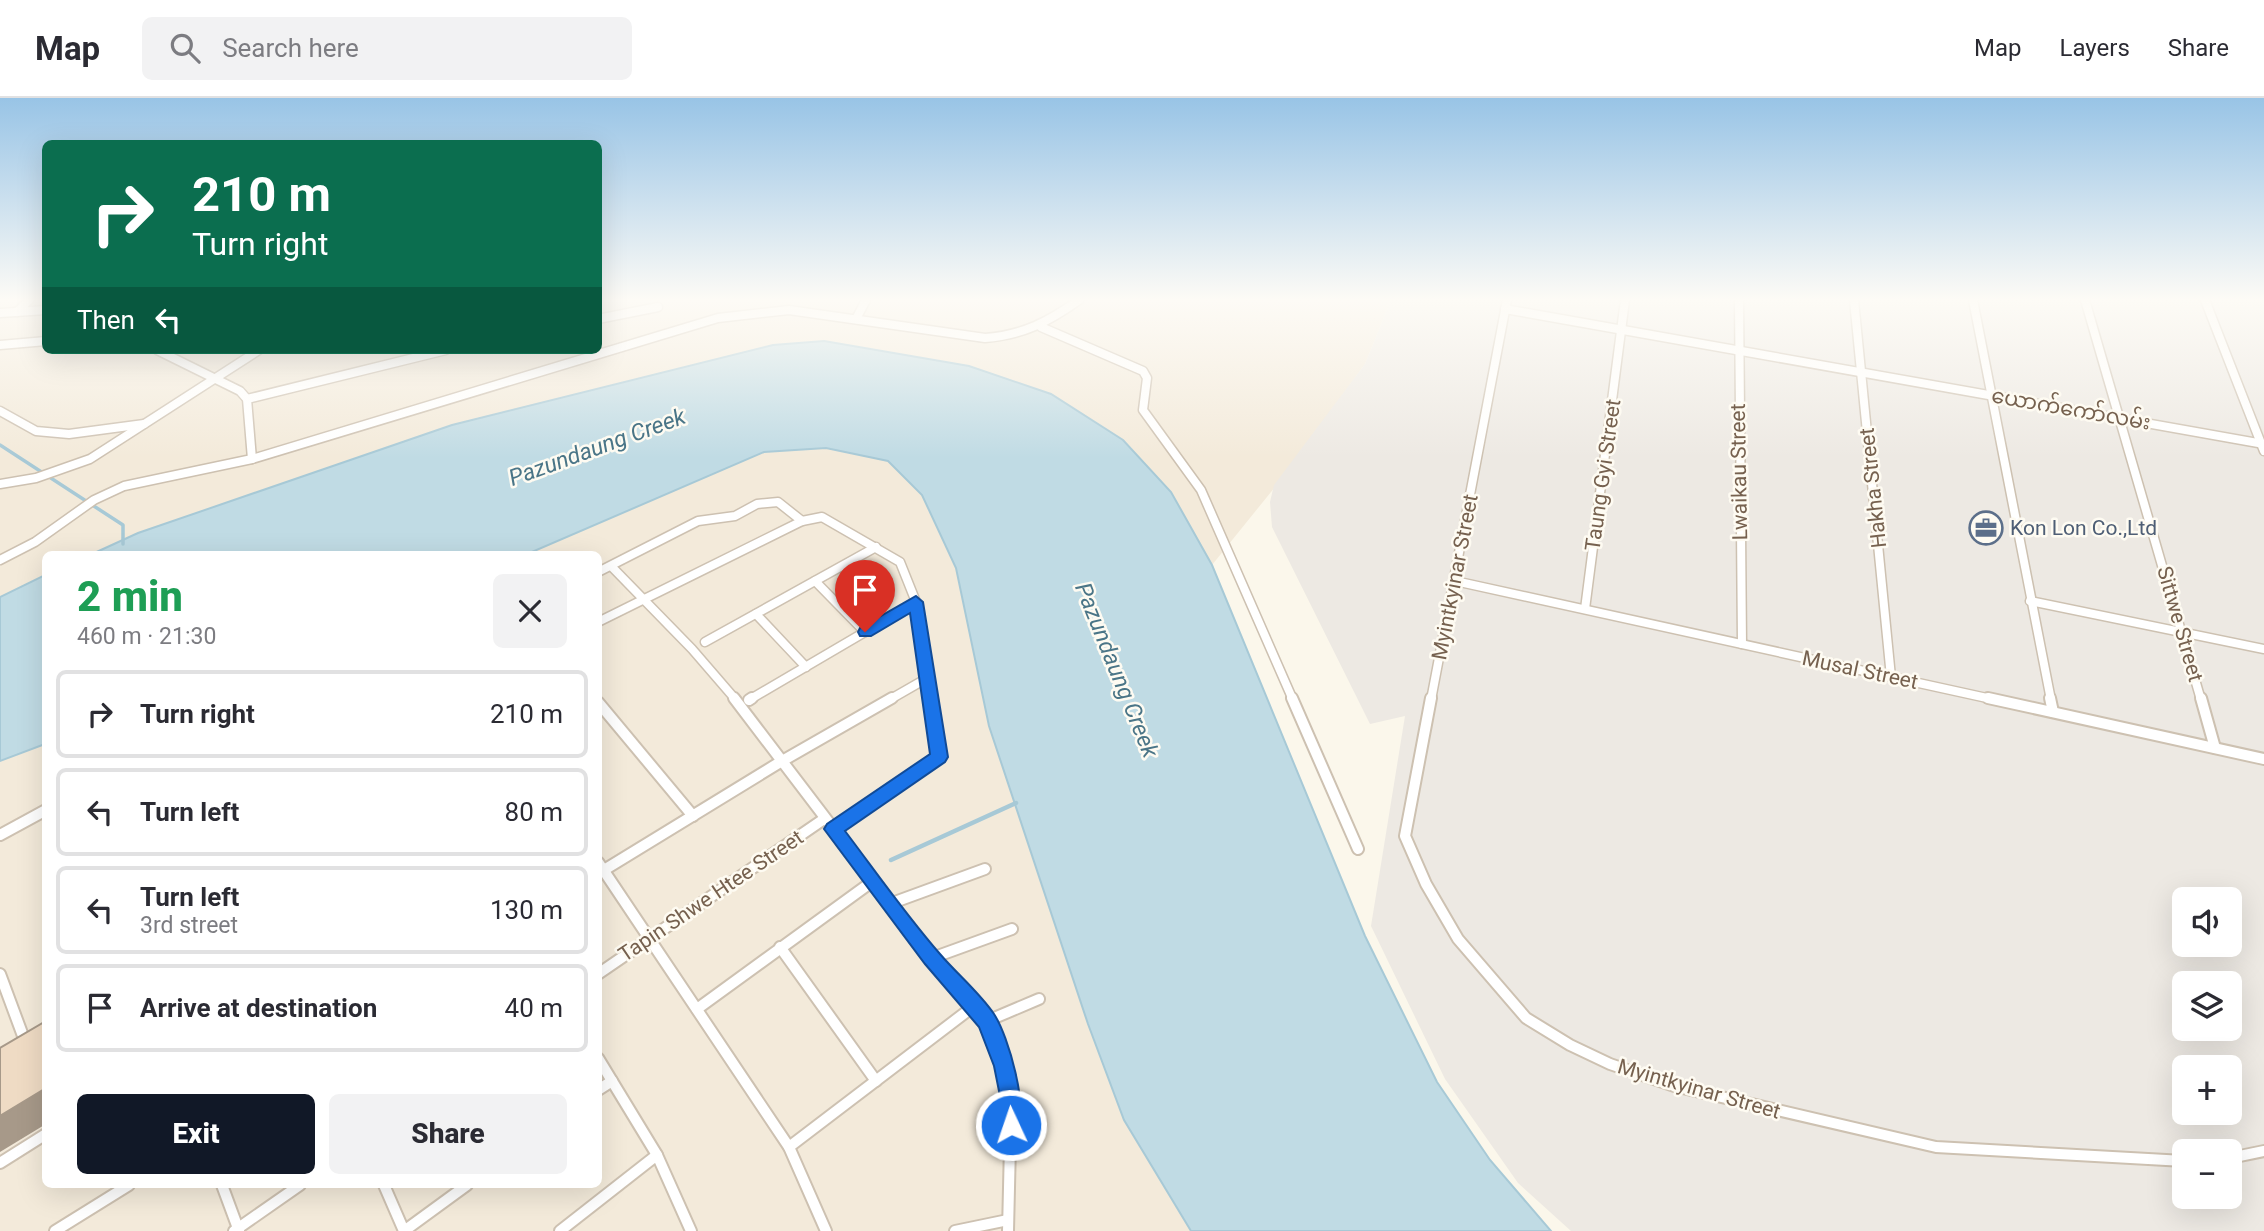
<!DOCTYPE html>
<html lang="en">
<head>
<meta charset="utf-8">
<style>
  body { margin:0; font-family:Roboto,"Noto Sans Myanmar",sans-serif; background:#f2f2f3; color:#2b2b33; height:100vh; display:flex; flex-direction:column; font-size:26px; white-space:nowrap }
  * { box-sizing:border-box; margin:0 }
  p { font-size:23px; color:#7c7c81 }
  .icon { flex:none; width:38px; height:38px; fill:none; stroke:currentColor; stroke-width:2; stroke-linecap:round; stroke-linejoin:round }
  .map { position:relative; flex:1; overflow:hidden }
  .sheet { position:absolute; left:42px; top:453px; width:560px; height:637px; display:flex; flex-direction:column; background:#fff; border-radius:10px; box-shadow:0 7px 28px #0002 }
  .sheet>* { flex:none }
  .banner { position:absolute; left:42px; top:42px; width:560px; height:214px; border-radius:10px; box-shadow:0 7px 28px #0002; background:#0b6e4f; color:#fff; overflow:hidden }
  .tools { position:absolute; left:2172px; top:789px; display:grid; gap:14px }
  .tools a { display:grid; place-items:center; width:70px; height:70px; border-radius:10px; background:#fff; box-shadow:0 7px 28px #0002; font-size:35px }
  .pin { position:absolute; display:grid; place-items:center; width:60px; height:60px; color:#fff; margin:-72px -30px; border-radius:50% 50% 50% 0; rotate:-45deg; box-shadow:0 0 7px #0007 }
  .pin .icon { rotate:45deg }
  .me { position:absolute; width:77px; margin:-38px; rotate:357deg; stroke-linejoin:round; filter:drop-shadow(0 0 5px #0008) }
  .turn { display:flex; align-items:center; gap:24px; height:147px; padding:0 35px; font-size:32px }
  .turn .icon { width:91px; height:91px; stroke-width:2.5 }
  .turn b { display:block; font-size:49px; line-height:60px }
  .then { display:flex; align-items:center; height:66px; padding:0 35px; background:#0003; gap:14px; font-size:26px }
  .round { display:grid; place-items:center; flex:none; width:74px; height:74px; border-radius:10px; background:#f2f2f3 }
  .headline { display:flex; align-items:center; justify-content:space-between; height:119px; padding:0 35px }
  h1 { font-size:42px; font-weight:800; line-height:52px; color:#1e9e55 }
  .primary-button { display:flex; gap:14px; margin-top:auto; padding:14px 35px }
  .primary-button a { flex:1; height:80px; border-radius:10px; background:#111827; color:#fff; font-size:28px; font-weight:800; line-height:80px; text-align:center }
  .primary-button a+a { background:#f2f2f3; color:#2b2b33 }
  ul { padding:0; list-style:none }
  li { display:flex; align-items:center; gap:21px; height:88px; margin:0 14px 10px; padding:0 21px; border:4px solid #e1e1e2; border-radius:10px }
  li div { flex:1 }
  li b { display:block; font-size:26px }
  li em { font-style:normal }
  header { display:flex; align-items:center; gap:42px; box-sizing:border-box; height:98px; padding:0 35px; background:#fff; border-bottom:2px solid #e1e1e2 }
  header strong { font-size:33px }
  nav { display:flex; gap:38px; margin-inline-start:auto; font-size:24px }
  .search { width:490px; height:63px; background:#f2f2f3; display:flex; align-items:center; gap:18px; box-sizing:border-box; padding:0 24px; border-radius:10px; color:#7c7c81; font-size:26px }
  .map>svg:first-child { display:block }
  .residential { fill:#f3eada }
  .industrial { fill:#ede9e3; fill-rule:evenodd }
  .water { fill:#c0dbe4; stroke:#a7c9d6; stroke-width:2 }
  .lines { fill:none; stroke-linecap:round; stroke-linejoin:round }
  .stream-far1 { stroke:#a7c9d6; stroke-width:3.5 }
  .stream { stroke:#a7c9d6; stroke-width:4.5 }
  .street-far1-casing { stroke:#cdc1b1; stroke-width:11 }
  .street-casing { stroke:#cdc1b1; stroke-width:14 }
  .street-far1 { stroke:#fff; stroke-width:8 }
  .street { stroke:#fff; stroke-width:10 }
  .shaded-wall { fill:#a79989 }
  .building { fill:#efdbc4; stroke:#a79989; stroke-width:2 }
  .route { fill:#1a73e8; stroke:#114b97; stroke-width:2 }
  .labels { text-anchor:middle; stroke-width:5; stroke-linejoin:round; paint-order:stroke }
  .street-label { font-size:21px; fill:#76614f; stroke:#fefbf2 }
  .service-label { font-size:21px; fill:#4e5e75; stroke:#fefbf2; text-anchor:start }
  .water-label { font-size:23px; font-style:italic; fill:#4a7587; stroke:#fefbf2 }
</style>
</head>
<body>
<header>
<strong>Map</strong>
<div class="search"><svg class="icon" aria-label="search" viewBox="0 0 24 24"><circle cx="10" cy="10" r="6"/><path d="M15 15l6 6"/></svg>Search here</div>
<nav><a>Map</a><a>Layers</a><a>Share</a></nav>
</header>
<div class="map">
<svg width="2264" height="1133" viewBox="0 0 2264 1133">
  <rect width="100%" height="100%" fill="#fbf7eb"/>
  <g class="residential">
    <path d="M0,202H45L46,252H598L599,202H1391L1365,266L1279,384L1212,467L1171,394L969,268L824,243L773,247L452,327L138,435L90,457H46L45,477L0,499Z"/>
    <path d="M826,350L888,363L922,397L956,471L989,628L1088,926L1124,1022L1191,1133H0V663L45,646L46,1087H598V457H525L764,354Z"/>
  </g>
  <path class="industrial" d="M1391,202H2264V1133H1571L1518,1085L1445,981L1371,828L1405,618L1370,626L1272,429L1270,404L1274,387L1365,266ZM2184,802H2230V847H2184ZM2184,886H2230V931H2184ZM2184,970H2230V1015H2184ZM2184,1054H2230V1099H2184Z"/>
  <g class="water">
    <path d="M824,243L969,268L1051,296L1123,342L1171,394L1212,467L1365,838L1437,984L1490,1062L1551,1133H1191L1124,1022L1088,926L989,628L956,470L922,397L888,363L826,350L764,354L525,457H90L138,435L452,327L773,247Z"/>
    <path d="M45,477V646L0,663V499Z"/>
  </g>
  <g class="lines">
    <path class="stream-far1" d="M0,347L123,427V446"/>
    <path class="stream" d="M891,762L1016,705"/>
    <defs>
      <g id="street-far1">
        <path d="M1739,202L1742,546"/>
        <path d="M1854,202L1891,579"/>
        <path d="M1973,202L2051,602"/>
        <path d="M2085,202L2201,602"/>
        <path d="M2205,202L2264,353"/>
        <path d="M1505,211L2264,346"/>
        <path d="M17,214L29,202"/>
        <path d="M0,215L46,212"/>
        <path d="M598,221L658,209"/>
        <path d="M856,221L866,202"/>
        <path d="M1041,229L1143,273L1147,280L1143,312L1201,392L1293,602"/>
        <path d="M0,247L46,243"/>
        <path d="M157,252L240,293L247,301L252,361"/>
        <path d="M247,301L446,252"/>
        <path d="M0,313L36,333L69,336L144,326"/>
        <path d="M0,386L36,380L90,361L259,252"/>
        <path d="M0,462L35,444L94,402L124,388L252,361L718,220L789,212L985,240C1023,237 1048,224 1079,202"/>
        <path d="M612,469L692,551L736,602"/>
        <path d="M598,474L698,423L735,418L757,406L778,404L802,423"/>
        <path d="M815,483L865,534"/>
        <path d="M1455,483L1996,602"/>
        <path d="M2030,503L2264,551"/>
        <path d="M1585,511L1625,202"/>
        <path d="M756,516L806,569"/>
        <path d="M598,524L802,423L822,419L900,464L916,504L932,602"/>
        <path d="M705,544L876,449"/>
        <path d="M749,602L916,504"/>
        <path d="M889,602L929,579"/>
        <path d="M1431,602L1507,202"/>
      </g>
      <g id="street">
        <path d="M734,600L932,860L987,923L1004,968L1011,1003L1008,1133"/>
        <path d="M1292,600L1358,751"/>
        <path d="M1431,600L1405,738L1426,786L1458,841L1526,920L1570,947L1610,966L1674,988L1936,1049L2184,1063"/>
        <path d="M1988,600L2264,661"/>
        <path d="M2050,600L2053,614"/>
        <path d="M2201,600L2215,650"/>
        <path d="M749,602L752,600"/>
        <path d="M598,604L693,718"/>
        <path d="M833,731L939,659L932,600"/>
        <path d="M0,737L46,712"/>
        <path d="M598,764L789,1049L826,1133"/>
        <path d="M604,772L782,663L892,600"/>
        <path d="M892,805L985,771"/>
        <path d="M780,849L876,983"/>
        <path d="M932,860L1012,831"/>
        <path d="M0,876L26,946"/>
        <path d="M598,876L824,721"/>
        <path d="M697,911L873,783"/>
        <path d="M987,923L1039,901"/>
        <path d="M598,960L657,1057L691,1133"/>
        <path d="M598,992L612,983"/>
        <path d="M789,1049L974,908"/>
        <path d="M2230,1060L2264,1053"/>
        <path d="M0,1065L46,1036"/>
        <path d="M222,1087L239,1133"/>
        <path d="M384,1087L404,1133"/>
        <path d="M55,1133L129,1087"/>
        <path d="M234,1133L300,1087"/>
        <path d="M404,1133L467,1087"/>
        <path d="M560,1133L657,1057"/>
        <path d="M955,1133L1008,1122"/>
      </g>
    </defs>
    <use href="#street-far1" class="street-far1-casing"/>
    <use href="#street" class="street-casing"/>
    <use href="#street-far1" class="street-far1"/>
    <use href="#street" class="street"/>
  </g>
  <path class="shaded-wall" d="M46,990V1026L0,1054V1018Z"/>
  <path class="building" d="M46,923V990L0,1018V950Z"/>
  <linearGradient id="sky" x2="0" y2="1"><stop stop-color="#98c4e6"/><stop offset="0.56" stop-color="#fdfbf6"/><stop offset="1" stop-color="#fdfbf6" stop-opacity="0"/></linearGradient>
  <rect width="2264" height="360" fill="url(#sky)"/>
  <path class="route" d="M916,498L923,504L948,659L945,664L845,733C876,774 906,817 940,856C957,876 979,894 994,916C1009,939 1028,1009 1018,1034L1011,1037L1003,1034L1000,1027L1001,1003L994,968L979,929L925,866L824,731L827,726L930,656L910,515L871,538H860L858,534L860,530Z"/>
  <defs>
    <symbol id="office-ring" viewBox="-11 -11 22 22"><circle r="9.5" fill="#fefbf2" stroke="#5c6f8a" stroke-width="1.5"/><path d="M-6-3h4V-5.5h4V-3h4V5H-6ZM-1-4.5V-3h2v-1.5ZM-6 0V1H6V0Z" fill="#5c6f8a"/></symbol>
  </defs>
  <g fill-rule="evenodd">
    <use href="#office-ring" x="1967" y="411" width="38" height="38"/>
  </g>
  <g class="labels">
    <g class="street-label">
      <text transform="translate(2071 311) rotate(10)" y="7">ယောက်ကော်လမ်း</text>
      <text transform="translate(1739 374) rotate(-91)" y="7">Lwaikau Street</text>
      <text transform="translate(1603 377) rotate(-82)" y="7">Taung Gyi Street</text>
      <text transform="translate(1873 390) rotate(-96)" y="7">Hakha Street</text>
      <text transform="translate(1455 479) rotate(-79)" y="7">Myintkyinar Street</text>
      <text transform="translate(2180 526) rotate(74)" y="7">Sittwe Street</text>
      <text transform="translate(1860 572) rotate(12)" y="7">Musal Street</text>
      <text transform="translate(711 798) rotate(-34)" y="7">Tapin Shwe Htee Street</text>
      <text transform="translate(1699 991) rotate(16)" y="7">Myintkyinar Street</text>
    </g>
    <g class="service-label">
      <text x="2010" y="437">Kon Lon Co.,Ltd</text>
    </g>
    <g class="water-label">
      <text transform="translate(597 349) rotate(-20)" y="8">Pazundaung Creek</text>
      <text transform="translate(1117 572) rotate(68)" y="8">Pazundaung Creek</text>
    </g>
  </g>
</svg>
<div class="tools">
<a><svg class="icon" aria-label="sound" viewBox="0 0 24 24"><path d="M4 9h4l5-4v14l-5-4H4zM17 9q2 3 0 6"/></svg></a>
<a><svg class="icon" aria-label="layers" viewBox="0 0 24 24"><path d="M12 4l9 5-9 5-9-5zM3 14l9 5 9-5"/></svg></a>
<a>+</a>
<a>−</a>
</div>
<div class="pin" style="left:865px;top:534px;background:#d93025"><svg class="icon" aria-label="arrive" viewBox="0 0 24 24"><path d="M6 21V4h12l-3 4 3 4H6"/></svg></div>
<svg class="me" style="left:1011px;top:1027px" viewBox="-20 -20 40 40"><circle r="17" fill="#1a73e8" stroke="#fff" stroke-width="3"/><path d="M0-11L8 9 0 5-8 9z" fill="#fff"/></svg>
<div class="banner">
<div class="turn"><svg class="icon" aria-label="right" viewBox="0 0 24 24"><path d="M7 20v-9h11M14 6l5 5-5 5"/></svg><div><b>210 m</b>Turn right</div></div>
<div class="then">Then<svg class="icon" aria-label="left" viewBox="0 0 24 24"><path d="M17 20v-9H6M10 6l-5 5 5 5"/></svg></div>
</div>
<section class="sheet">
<div class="headline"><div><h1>2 min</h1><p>460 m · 21:30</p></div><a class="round"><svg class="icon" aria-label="close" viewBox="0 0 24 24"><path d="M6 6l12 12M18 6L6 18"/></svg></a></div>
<ul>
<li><svg class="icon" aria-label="right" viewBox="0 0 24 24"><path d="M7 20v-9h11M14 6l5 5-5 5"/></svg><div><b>Turn right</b></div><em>210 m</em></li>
<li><svg class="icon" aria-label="left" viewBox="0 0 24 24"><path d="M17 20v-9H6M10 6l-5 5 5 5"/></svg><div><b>Turn left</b></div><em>80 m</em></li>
<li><svg class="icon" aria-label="left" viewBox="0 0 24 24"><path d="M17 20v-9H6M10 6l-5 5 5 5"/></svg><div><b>Turn left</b><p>3rd street</p></div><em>130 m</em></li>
<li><svg class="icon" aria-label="arrive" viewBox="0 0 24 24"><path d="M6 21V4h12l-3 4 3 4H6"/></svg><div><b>Arrive at destination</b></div><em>40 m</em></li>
</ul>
<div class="primary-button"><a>Exit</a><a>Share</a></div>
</section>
</div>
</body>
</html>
